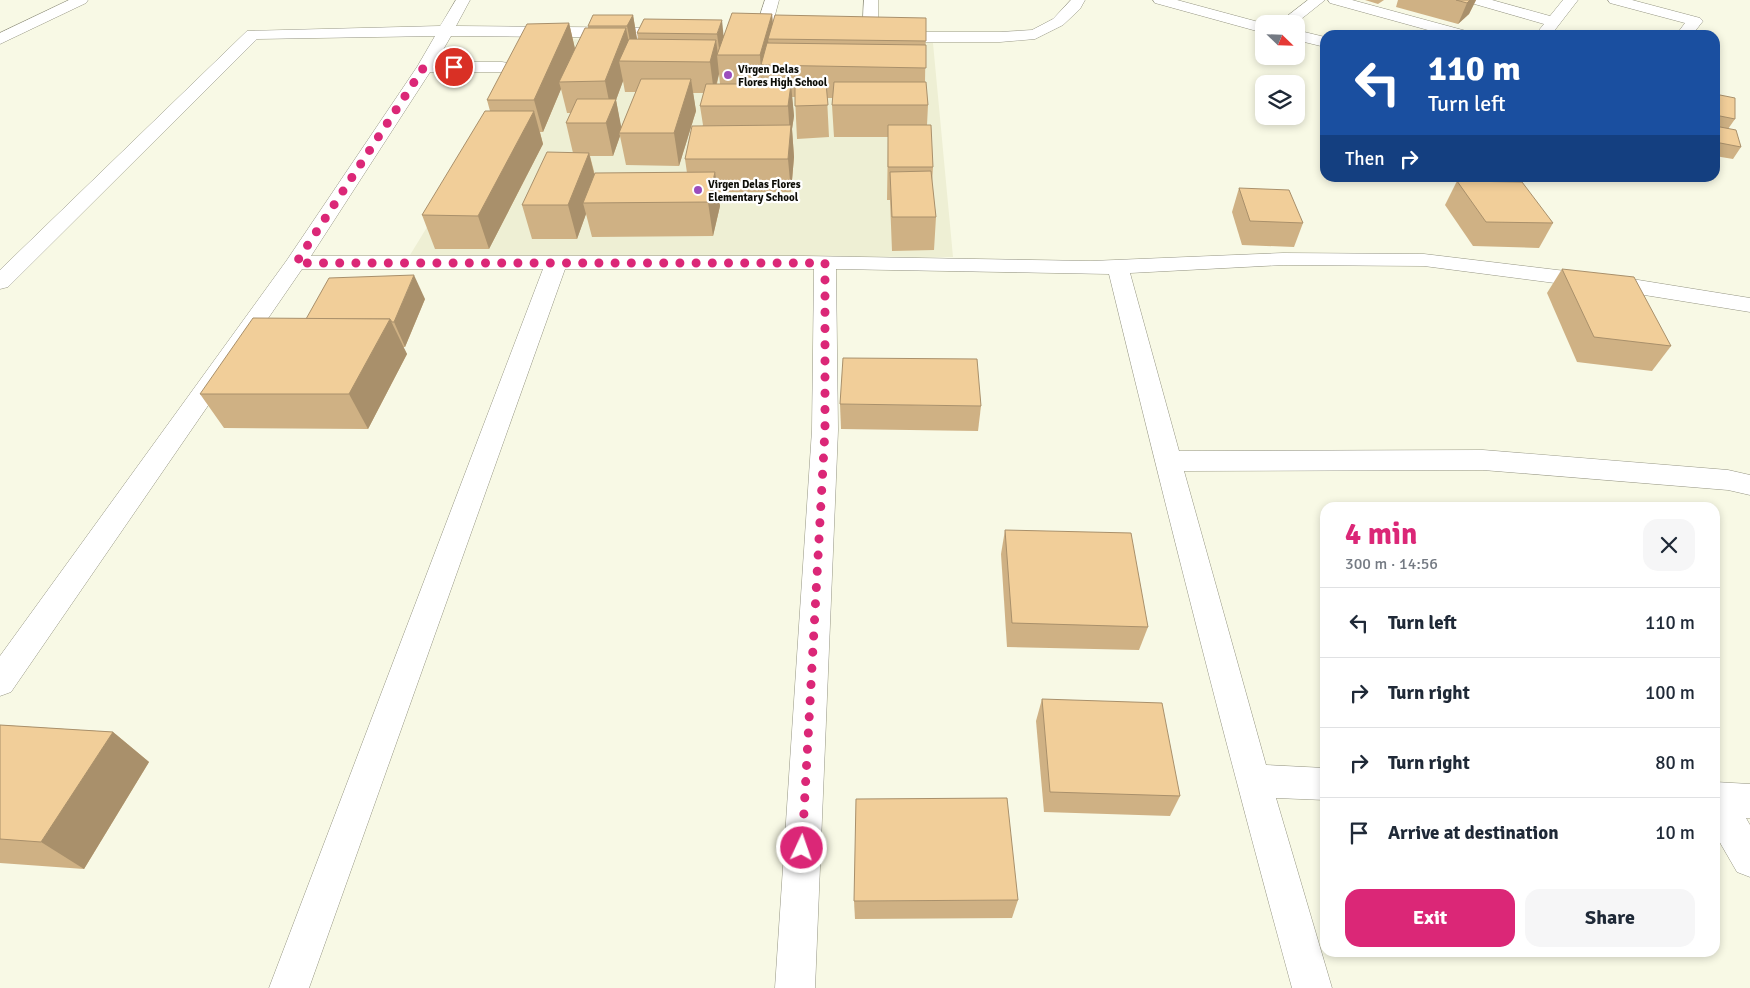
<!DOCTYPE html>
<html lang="en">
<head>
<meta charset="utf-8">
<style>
  body { margin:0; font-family:Signika,sans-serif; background:#f6f6f7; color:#1f2937; height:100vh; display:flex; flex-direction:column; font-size:19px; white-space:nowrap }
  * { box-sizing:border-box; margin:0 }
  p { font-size:16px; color:#747a83 }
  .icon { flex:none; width:28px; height:28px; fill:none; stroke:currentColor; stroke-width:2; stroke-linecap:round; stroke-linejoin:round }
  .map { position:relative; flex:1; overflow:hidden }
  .details { position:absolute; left:1320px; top:502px; width:400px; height:455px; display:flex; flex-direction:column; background:#fff; border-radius:15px; box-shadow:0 2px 8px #0003 }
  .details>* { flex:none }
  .banner { position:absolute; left:1320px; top:30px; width:400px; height:152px; border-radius:15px; box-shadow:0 2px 8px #0003; background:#1a4fa0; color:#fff; overflow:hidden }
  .needle { width:32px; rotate:113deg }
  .fabs { position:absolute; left:1255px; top:15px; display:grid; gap:10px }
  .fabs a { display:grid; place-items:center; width:50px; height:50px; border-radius:10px; background:#fff; box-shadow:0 2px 8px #0003; font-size:25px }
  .pin { position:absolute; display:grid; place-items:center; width:42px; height:42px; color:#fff; margin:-21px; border:2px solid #fff; border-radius:50%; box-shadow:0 1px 5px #0007 }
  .me { position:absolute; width:55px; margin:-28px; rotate:3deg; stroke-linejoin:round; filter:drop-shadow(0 0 4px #0008) }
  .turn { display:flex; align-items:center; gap:18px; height:105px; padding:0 25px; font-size:22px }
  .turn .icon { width:65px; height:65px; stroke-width:2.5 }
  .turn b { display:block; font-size:35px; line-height:42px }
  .then { display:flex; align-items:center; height:48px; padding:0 25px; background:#0003; gap:10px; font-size:19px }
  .round { display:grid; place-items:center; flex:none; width:52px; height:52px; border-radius:15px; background:#f6f6f7 }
  .head { display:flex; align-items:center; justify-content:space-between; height:85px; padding:0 25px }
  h1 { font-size:30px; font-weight:700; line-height:38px; color:#db2777 }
  .primary-button { display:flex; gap:10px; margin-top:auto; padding:10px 25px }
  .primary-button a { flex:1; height:58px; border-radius:15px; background:#db2777; color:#fff; font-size:20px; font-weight:700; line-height:58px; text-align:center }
  .primary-button a+a { background:#f6f6f7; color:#1f2937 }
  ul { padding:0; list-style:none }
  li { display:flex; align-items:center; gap:15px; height:70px; padding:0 25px; border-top:1px solid #e0e1e3 }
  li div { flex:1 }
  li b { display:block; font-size:19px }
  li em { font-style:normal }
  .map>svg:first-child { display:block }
  .built { fill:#eeefd4 }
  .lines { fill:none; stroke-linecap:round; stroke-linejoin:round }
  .minor-casing { stroke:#959583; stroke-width:1 }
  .minor { fill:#fff; fill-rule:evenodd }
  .wall { fill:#cfb184; fill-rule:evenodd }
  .shaded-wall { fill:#a9906b }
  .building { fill:#f1ce99; stroke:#a9906b }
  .route { stroke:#db2777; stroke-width:9; stroke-dasharray:0 16.2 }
  .poi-dot { fill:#9b4dbd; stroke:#fff; stroke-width:2 }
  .labels { text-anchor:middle; stroke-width:4.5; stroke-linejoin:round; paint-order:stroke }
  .far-poi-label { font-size:11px; font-weight:bold; fill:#0d0d07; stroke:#fff; text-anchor:start }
</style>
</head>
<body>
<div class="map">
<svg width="1750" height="988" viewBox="0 0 1750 988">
  <rect width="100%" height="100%" fill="#f8f9e5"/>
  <path class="built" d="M542,39L933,43L953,257L410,255Z"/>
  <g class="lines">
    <defs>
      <g id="minor">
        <path d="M69,0H88L86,3L0,44V33Z"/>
        <path d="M456,0H470L456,26L674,28L680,30L682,33L680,36L674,38L451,36L436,62H502L508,63L510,67L508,71L502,72H430L311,256H804L1091,261L1283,253L1424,254L1632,279L1750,298V312L1632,293L1424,266L1283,265L1130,273L1179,451L1483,450L1728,470L1750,475V495L1728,490L1483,470L1184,471L1266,765L1325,768V800L1276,798L1332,988H1292C1227,751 1167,513 1109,274L836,269L838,430L815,988H775L812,430L814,269H565L309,988H269L543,269H302L11,692L0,696V656L287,260L417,67L435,36L257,39L8,287L0,289V270L247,31L440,26Z"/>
        <path d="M765,0H779L770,34L768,37H756L754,34Z"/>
        <path d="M864,0H878V37L876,40H864L862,37Z"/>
        <path d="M1071,0H1085L1080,9L1063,25L1035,39L1000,42H890L884,40L882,37L884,34L890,32H1000L1032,30L1053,19Z"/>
        <path d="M1153,0H1177L1266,24H1264V33L1155,3Z"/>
        <path d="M1308,0H1325L1295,24H1277Z"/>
        <path d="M1328,0H1352L1470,32L1472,35H1446L1330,3Z"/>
        <path d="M1469,0H1492L1550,16L1563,0H1578L1551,35H1535L1544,24L1471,3Z"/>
        <path d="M1608,0H1632L1700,18L1703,21L1692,35H1676L1685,23L1610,3Z"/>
        <path d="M1296,30L1325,37V47L1296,40Z"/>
        <path d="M1715,782L1750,784V818H1746L1750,825V877L1737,872L1715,834Z"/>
      </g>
    </defs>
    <use href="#minor" class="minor-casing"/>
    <use href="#minor" class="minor"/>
  </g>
  <g class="wall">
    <path d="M1365,0H1384L1378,4Z"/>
    <path d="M1398,0H1476L1469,14L1458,24L1396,7Z"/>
    <path d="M772,14L773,24L926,18L925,82L928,105L927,125L933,167L932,184L936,217L934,250L892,251L890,200H887L888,137H834L832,105L833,98H827L829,137L797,139L795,97H792L794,116L792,129L794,157L791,192H718L720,206L713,236L592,237L586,214L577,239H532L522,205L573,153L566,123L571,113H567L561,89L543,132H540L543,144L489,249H435L422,215L490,111L487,100L569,23L575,49L588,28V26L633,15L637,39H638L637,33L644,19L724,35ZM719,74L720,84H717ZM623,81L625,92H636L621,128L616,100ZM693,93H704L700,106L703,125L685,159L687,173L595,175L590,156H613L620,136L626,165L679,166L696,111Z"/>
    <path d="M1715,94L1735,119L1728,129L1741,147L1733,159L1715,156Z"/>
    <path d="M1457,181L1553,223L1539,248L1473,246L1445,205Z"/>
    <path d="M1239,188L1303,223L1294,247L1242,245L1232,212Z"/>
    <path d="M1562,269L1671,346L1652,371L1577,362L1547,293Z"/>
    <path d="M425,299L405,347H403L407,354L368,429L224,428L200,394L306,319Z"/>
    <path d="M840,404L981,406L978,431L841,429Z"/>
    <path d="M1005,530L1148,627L1139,650L1007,647L1001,554Z"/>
    <path d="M1042,699L1180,796L1170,816L1044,812L1036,721Z"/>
    <path d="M0,725L113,732L149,762L84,869L0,863Z"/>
    <path d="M1018,900L1012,918L855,919L854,901Z"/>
  </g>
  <g class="shaded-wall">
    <path d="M1470,0H1476L1469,14L1458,24L1467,3Z"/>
    <path d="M772,14L774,39H768L770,58L761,65L762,86L760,55Z"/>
    <path d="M633,15L638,45L633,56L627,26Z"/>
    <path d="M722,20L725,50L720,55L717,34Z"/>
    <path d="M569,23L576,53L559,82L561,89L543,132L534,100Z"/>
    <path d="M626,28L632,58L619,61L623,81L616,100L622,131L619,133L620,136L613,156L606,123L611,111L605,81Z"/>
    <path d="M716,40L718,55H717L719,74L714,93L710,62Z"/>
    <path d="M691,79L696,111L679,166L674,133Z"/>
    <path d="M791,84L794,116L792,129L794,157L791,192L788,159L790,136L788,106Z"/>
    <path d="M534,111L543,144L489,249L478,216Z"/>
    <path d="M589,153L597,186L583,203L586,214L577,239L568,205Z"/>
    <path d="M715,172L720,206L713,236L708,202Z"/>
    <path d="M414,275L425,299L405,347L394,322Z"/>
    <path d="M390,319L407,354L368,429L349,394Z"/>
    <path d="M113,732L149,762L84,869L41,842Z"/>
  </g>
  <g class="building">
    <path d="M1456,0H1470L1467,3Z"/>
    <path d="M732,13L772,14L760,55H717Z"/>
    <path d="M593,15H633L627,26H588Z"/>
    <path d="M775,15L926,18V41L768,39Z"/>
    <path d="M644,19L722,20L717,34L637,33Z"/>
    <path d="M569,23L534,100H487L527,24Z"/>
    <path d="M585,28H626L605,81L559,82Z"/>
    <path d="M629,39L716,40L710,62L619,61Z"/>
    <path d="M767,43L926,45V68L761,65Z"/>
    <path d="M641,79H691L674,133H619Z"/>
    <path d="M834,82H926L928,105H832Z"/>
    <path d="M826,83L828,105L795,106V84Z"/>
    <path d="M706,84H791L788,106H700Z"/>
    <path d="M1715,94L1735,98V119L1715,115Z"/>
    <path d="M577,99H616L606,123H566Z"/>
    <path d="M485,111H534L478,216L422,215Z"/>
    <path d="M791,125L788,159H685L692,126Z"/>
    <path d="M888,125H931L933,167H888Z"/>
    <path d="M1715,126L1736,130L1741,147L1715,142Z"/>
    <path d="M547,152L589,153L568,205H522Z"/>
    <path d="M931,171L936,217H892L890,172Z"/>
    <path d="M715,172L708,202L583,203L595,173Z"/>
    <path d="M1457,181L1522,182L1553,223L1486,222Z"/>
    <path d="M1239,188L1289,190L1303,223L1250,221Z"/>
    <path d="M1562,269L1634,277L1671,346L1594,337Z"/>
    <path d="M414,275L394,322H392L390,319H306L329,278Z"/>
    <path d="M253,318L390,319L349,394H200Z"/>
    <path d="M843,358L977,359L981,406L840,404Z"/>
    <path d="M1005,530L1131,533L1148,627L1012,623Z"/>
    <path d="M1042,699L1162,703L1180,796L1050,792Z"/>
    <path d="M0,725L113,732L41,842L0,839Z"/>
    <path d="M1007,798L1018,900L854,901L856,799Z"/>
  </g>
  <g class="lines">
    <path class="route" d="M454,67H424L296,263H825V430L802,848"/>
  </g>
  <g class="poi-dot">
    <circle cx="728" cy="75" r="5"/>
    <circle cx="698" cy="190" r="5"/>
  </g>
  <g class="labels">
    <g class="far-poi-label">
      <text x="738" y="73">Virgen Delas<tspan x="738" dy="13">Flores High School</tspan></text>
      <text x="708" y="188">Virgen Delas Flores<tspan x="708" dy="13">Elementary School</tspan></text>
    </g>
  </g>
</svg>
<div class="fabs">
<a><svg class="needle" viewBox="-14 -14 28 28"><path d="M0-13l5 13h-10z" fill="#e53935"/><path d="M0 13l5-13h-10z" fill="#747a83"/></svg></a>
<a><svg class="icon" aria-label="layers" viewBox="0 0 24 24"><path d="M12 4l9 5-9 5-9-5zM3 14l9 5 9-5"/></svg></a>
</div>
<div class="pin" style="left:454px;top:67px;background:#d93025"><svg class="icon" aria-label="arrive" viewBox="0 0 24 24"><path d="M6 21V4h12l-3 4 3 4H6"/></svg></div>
<svg class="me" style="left:802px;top:848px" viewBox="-20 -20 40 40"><circle r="17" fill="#db2777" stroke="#fff" stroke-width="3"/><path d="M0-11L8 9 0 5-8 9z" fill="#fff"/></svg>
<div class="banner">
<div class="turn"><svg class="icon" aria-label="left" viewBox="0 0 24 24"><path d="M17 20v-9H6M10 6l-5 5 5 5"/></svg><div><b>110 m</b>Turn left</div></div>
<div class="then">Then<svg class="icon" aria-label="right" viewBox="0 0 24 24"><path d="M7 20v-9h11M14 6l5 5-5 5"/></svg></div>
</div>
<section class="details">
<div class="head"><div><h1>4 min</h1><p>300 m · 14:56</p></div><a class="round"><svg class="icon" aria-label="close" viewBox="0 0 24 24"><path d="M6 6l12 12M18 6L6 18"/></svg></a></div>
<ul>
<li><svg class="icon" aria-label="left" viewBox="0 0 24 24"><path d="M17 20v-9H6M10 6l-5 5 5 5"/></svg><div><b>Turn left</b></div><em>110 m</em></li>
<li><svg class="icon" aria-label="right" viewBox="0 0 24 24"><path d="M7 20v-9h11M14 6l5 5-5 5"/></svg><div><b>Turn right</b></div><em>100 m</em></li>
<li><svg class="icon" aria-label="right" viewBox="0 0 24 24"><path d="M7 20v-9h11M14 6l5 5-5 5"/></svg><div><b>Turn right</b></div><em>80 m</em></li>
<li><svg class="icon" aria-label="arrive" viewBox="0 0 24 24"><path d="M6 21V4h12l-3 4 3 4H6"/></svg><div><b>Arrive at destination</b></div><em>10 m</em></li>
</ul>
<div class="primary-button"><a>Exit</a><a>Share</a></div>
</section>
</div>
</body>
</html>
